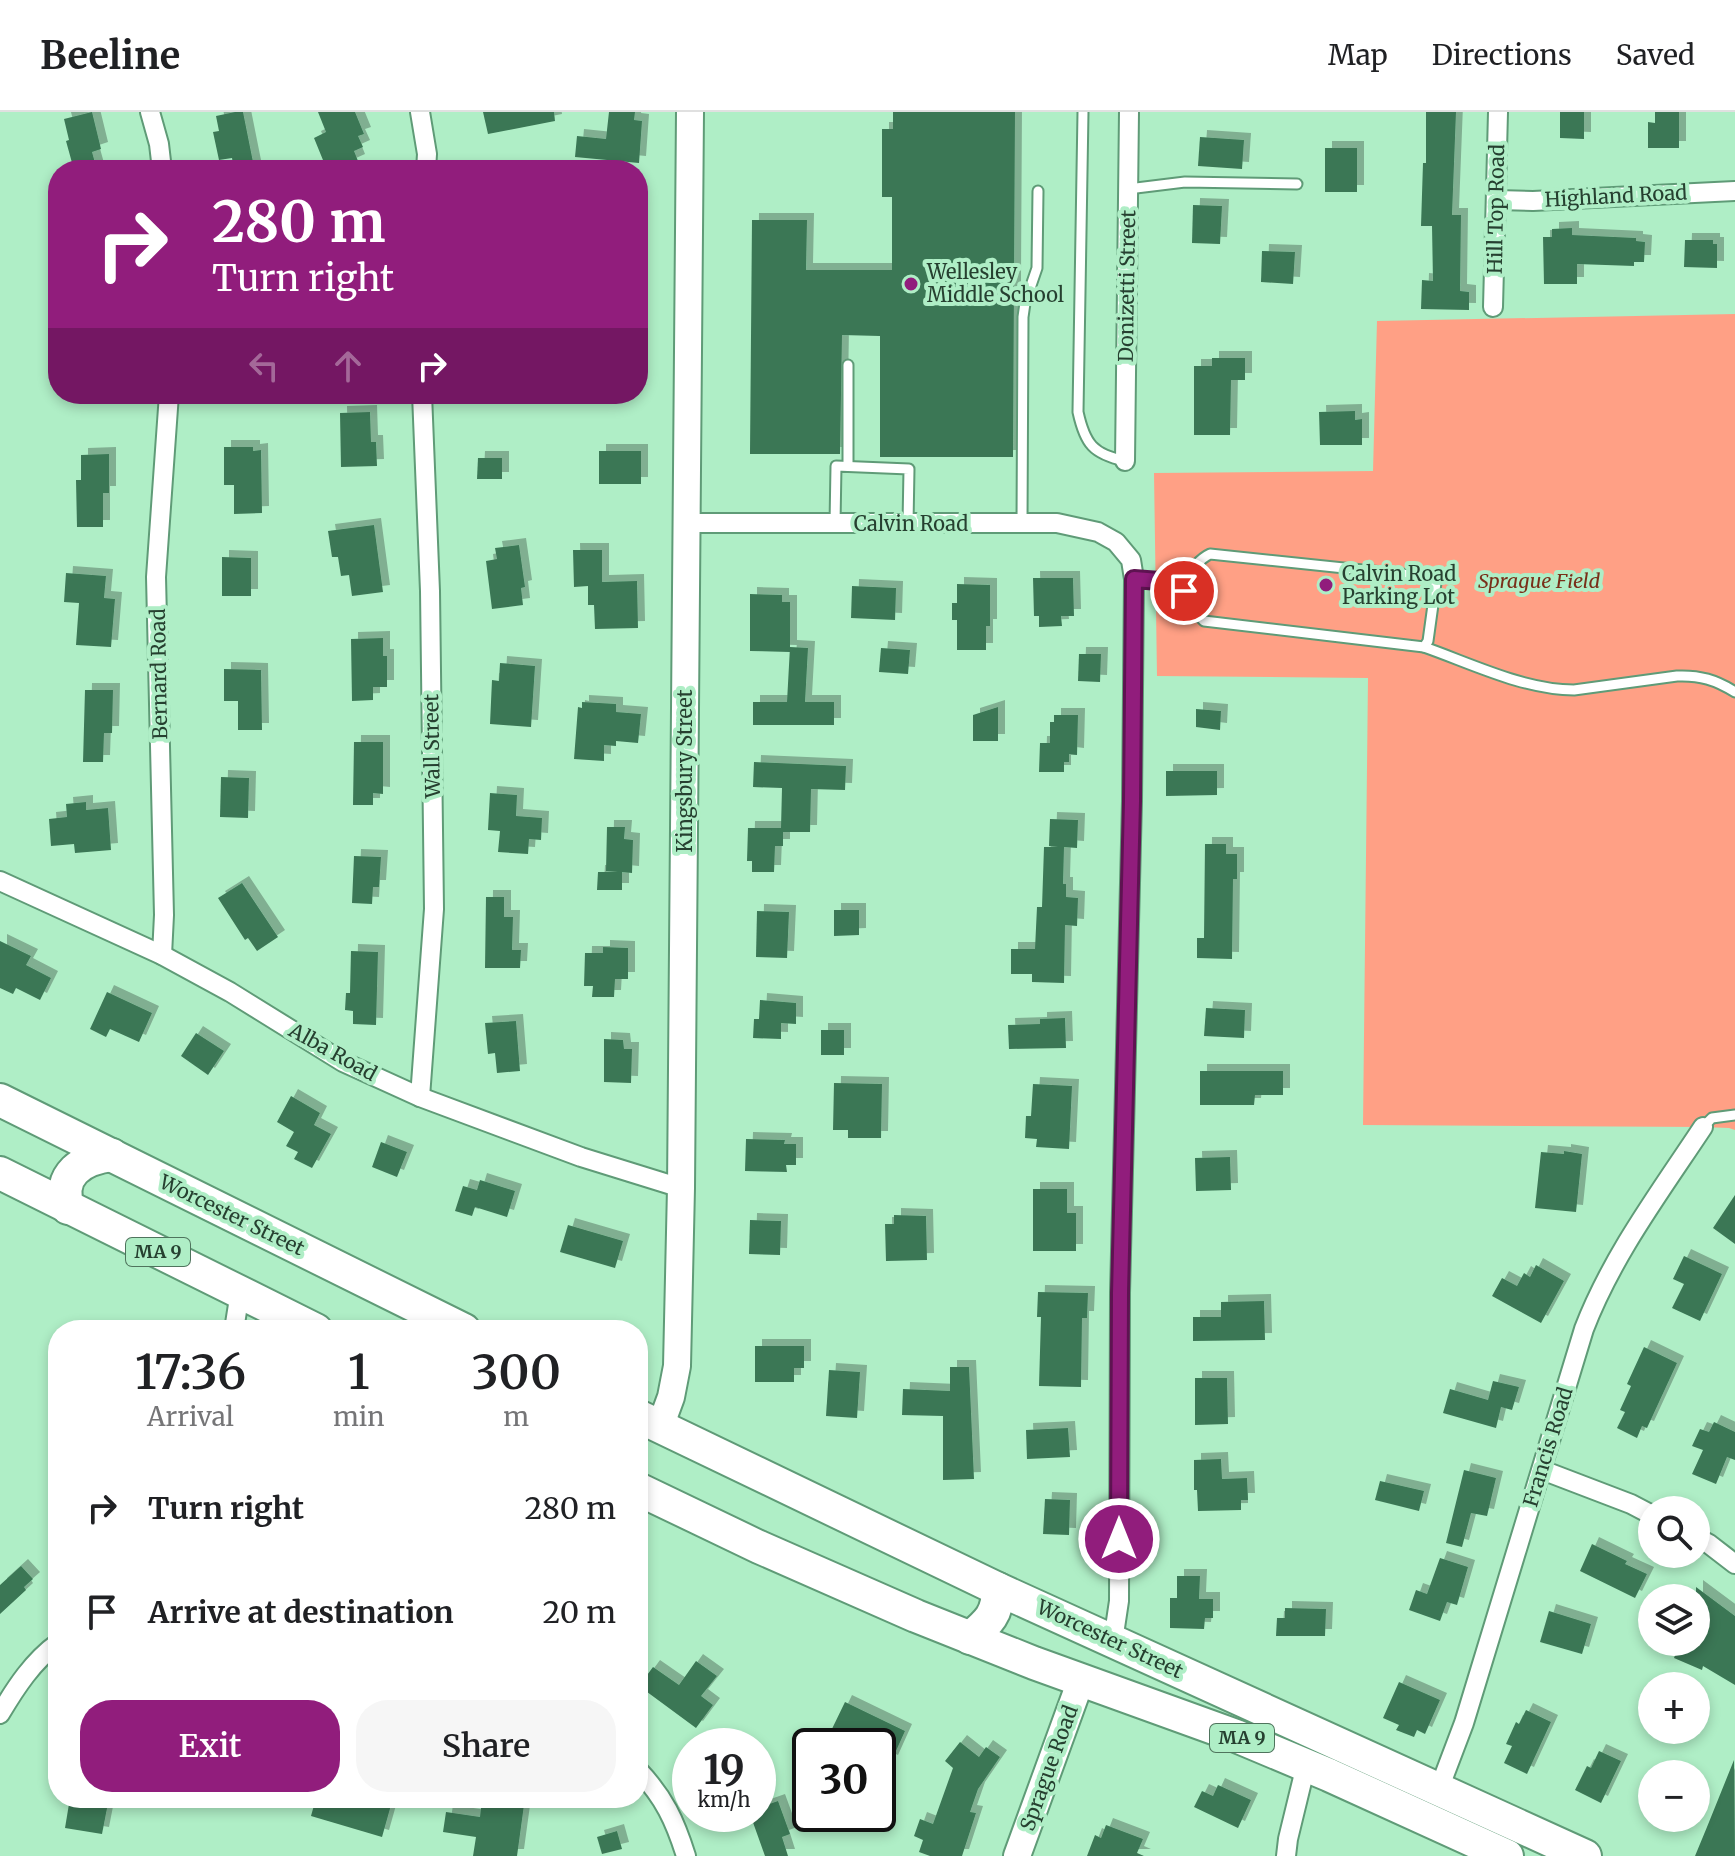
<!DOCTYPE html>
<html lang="en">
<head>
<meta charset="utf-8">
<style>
  body { margin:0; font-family:Merriweather,serif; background:#f6f6f6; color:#202124; height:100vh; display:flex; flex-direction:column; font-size:30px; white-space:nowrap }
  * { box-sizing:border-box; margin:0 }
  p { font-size:26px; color:#757577 }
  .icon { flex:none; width:44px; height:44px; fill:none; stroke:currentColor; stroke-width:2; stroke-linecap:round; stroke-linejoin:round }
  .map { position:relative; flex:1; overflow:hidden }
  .drawer { position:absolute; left:48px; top:1208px; width:600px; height:488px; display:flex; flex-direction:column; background:#fff; border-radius:32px; box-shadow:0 4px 12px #0003 }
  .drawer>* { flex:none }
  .top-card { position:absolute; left:48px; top:48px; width:600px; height:244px; border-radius:32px; box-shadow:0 4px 12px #0003; background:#911d7c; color:#fff; overflow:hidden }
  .controls { position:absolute; left:1638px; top:1384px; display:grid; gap:16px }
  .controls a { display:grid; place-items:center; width:72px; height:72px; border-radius:50%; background:#fff; box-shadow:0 4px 12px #0003; font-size:40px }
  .speed { position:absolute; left:672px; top:1616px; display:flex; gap:16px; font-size:40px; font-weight:700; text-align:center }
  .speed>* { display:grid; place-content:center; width:104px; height:104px; border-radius:50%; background:#fff; box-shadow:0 4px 12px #0003; line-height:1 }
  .speed small { font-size:20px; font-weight:400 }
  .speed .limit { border:4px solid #111; border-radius:12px; background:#fff; color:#111 }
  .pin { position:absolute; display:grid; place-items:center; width:68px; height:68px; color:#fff; margin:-34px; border:4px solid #fff; border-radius:50%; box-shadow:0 2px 8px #0007 }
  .me { position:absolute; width:88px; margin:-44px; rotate:0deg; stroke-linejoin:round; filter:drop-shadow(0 0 6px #0008) }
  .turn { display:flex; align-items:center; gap:28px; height:168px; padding:0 32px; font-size:36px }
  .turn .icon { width:104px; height:104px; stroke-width:2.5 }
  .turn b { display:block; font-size:56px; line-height:68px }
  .lanes { display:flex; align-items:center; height:76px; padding:0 32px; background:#0003; justify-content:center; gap:40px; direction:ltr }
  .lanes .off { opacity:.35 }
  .eta { display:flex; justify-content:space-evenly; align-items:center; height:136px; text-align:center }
  .eta b { font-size:48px; font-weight:600; line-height:56px }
  .button { display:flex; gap:16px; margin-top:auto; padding:16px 32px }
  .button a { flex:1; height:92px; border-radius:32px; background:#911d7c; color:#fff; font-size:32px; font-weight:600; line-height:92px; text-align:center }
  .button a+a { background:#f6f6f6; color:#202124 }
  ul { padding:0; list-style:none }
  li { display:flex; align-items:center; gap:24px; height:104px; padding:0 32px }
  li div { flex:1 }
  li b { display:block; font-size:30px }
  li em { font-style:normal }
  header { display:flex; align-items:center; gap:48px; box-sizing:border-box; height:112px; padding:0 40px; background:#fff; border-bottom:2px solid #e0e0e0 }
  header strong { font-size:38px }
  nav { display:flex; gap:44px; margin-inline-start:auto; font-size:28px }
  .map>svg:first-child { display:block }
  .green { fill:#ffa085 }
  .building { fill:#3b7755; filter:url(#shadow) }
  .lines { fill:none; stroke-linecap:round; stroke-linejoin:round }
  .lane-casing { stroke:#5f9b77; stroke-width:13 }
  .street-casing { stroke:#5f9b77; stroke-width:22 }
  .secondary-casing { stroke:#5f9b77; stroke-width:30 }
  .highway-casing { stroke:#5f9b77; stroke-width:36 }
  .lane { stroke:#fff; stroke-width:9 }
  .street { stroke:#fff; stroke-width:18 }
  .secondary { stroke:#fff; stroke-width:26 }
  .highway { stroke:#fff; stroke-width:32 }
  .route-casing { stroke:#5e1351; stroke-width:20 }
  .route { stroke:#911d7c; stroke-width:14 }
  .poi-dot { fill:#911d7c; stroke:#afeec6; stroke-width:3 }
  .labels { text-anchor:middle; stroke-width:8; stroke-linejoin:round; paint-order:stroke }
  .shield { fill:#afeec6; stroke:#4f745d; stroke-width:2 }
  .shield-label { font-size:18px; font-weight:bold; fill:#264030 }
  .street-label { font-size:20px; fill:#264030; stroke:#afeec6 }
  .poi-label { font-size:20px; fill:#264030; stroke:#afeec6; text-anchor:start }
  .park-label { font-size:20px; font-style:italic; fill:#792f19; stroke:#afeec6 }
</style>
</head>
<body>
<header>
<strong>Beeline</strong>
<nav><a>Map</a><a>Directions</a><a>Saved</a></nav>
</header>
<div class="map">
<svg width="1735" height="1744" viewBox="0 0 1735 1744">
  <defs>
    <filter id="shadow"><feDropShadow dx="7" dy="-7" stdDeviation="0" flood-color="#0004"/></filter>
  </defs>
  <rect width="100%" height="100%" fill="#afeec6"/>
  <path class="green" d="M1735,202V1018L1729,1016L1703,1015L1363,1013L1368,566L1157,564L1154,361L1373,359L1377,209Z"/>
  <g class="building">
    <path d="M92,0L101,37L92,40L97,58H74L66,29L69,28L64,7Z"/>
    <path d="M235,0H243L254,55L238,58H234L232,46L219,48L213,20L219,19L216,4Z"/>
    <path d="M318,0H355L364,22L358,24L363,35L354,39L358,49L340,57L337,49L325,53L314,26L326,20Z"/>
    <path d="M483,0H554L555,9L488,22Z"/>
    <path d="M609,0H635L634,8L642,9L639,51L575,45L577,24L606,27Z"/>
    <path d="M893,0H1015L1013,345H880V224L842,223L840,342H750L752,108H807L806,158H892V85H882V17H893Z"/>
    <path d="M1426,0H1456L1452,103H1461L1460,179L1469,180V198L1421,197L1422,168L1433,169L1432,114H1421L1423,51H1426Z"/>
    <path d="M1560,0H1584V27L1560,26Z"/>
    <path d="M1655,0H1679V36H1648V10L1655,11Z"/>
    <path d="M1200,25L1244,28L1242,57L1198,54Z"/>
    <rect x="1325" y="36" width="32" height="44"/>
    <path d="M1193,93L1222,94L1220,132L1192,131Z"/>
    <path d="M1572,116V123L1636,126V129L1645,130L1644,150H1634V154L1577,152V172H1544L1543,125H1552V117Z"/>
    <path d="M1685,128H1713V132H1717V156L1684,155Z"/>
    <path d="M1262,139L1295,140L1293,172L1261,170Z"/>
    <path d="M1212,246H1245V268H1231L1230,323H1194V254H1212Z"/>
    <path d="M1355,299V308L1362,307V333H1320L1319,300Z"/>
    <path d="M370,300L371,330H376L377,354L341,355L340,301Z"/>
    <path d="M224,335H253V339L261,338L262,401L234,402V373H224Z"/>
    <rect x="599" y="339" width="42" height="33"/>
    <path d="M109,342V381H103V415H77L76,368H81V343Z"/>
    <path d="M478,346H502V367H477Z"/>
    <path d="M374,413L383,480L352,484L349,463L341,464L338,445H332L328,419Z"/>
    <path d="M519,433L525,475L521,476L523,493L492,497L486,449L497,447L495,436Z"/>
    <path d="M573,438H602V470L637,469L638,516L595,517L594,493H588V474L574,475Z"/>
    <path d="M222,445L251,446V484H222Z"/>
    <path d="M66,461L106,464L104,486L115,487L111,535L76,533L79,491L64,490Z"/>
    <path d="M1033,466H1073L1074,504H1061L1062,514L1039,515V504H1034Z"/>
    <path d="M957,472L990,473V514H986V538H957V508H952V491H957Z"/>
    <path d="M852,474L896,476L895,508L851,506Z"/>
    <path d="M750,482L782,483V490H790V540L750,539Z"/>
    <path d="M383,526V544H387V575H373V588L352,589L351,527Z"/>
    <path d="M790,535L808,536L805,590H834V613H753V590H787Z"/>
    <path d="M881,536L910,538L908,562L879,560Z"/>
    <path d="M1079,542H1101L1100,570L1078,569Z"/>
    <path d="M500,551L535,554L531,615L490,612L492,568L499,569Z"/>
    <path d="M224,557L261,558L262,618H238V589H224Z"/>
    <path d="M85,578H113L112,621H104L103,650H83Z"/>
    <path d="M582,590L616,592V600L641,602L638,631L616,629V634L604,633V649L574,647L578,595L582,596Z"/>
    <path d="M998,595V629H973V603Z"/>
    <path d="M1196,597L1221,599L1220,618L1196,615Z"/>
    <path d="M1054,603H1078L1077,643L1069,642V650H1064V660H1039L1040,631H1050V610H1054Z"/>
    <path d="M354,630H383V682L373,681V693H353Z"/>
    <path d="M754,650L846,654L845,678L811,677L810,720H783V734H775L774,760H752V749H747L748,716H781L782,676L753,675Z"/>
    <path d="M1166,659H1217V683L1166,684Z"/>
    <path d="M221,665L249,666L248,706L220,705Z"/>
    <path d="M490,681L517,683L516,704L542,706L541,728L529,727L528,742L498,740L500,719L488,718Z"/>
    <path d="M86,690V698L108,696L111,738L75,741L74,732L51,734L49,707L67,705L66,692Z"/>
    <path d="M1050,707L1078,708L1077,736L1064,735L1063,772H1066V785L1078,786L1077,814L1065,813L1064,871L1032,870V862H1011V837H1035L1037,795H1042L1044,735H1058L1049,734Z"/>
    <path d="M607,715H625L624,727L633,728L632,761L622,760V778H597L598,760H618L606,759Z"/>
    <path d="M1205,732H1226V742H1237V767H1233L1232,847L1197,846V826H1204Z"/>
    <path d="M354,744L381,745L379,775H373L372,792L352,791Z"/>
    <path d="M242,771L278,825L257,839L248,826L245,828L218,786Z"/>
    <path d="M486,785H504V805H513L512,838H521L520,856H485Z"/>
    <path d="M834,798H859V823L834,824Z"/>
    <path d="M757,799L789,800L787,846L756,845Z"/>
    <path d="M0,829L31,844L26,853L51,866L40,888L16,876L13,882L0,876Z"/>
    <path d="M603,835L628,836V867H615L614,885H592L593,874H584L585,841H603Z"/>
    <path d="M351,839L378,840L376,913L353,912V899L345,898L346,881H350Z"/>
    <path d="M107,880L152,901L139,930L110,917L106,925L90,917Z"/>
    <path d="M760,888L796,891V912L781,911V927L753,926L754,907H759Z"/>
    <path d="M1206,896L1245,898L1244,926L1204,924Z"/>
    <path d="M1065,906L1066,936L1009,937L1008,913L1040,912V907Z"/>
    <path d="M516,909L520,959L497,961L495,941L488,942L485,911Z"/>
    <rect x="821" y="918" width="23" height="25"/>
    <path d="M196,921L224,939L208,963L181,944Z"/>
    <path d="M604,927L623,928L624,937H632L631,971L604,970Z"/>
    <path d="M1200,959H1283V983H1255L1254,993H1200Z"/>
    <path d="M834,971L882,972L881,1026H848V1018H833Z"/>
    <path d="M1033,972L1072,974L1069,1037L1036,1035L1037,1027L1025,1026L1026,1004H1031Z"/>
    <path d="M291,984L320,1001L314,1013L331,1022L312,1056L294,1047L298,1040L286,1034L294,1020L277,1010Z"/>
    <path d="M746,1027L785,1028L784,1032H796V1053H786L787,1060L745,1059Z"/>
    <path d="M381,1030L407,1040L397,1065L372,1055Z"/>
    <path d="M1564,1039L1582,1042L1576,1100L1535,1096L1541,1040L1564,1042Z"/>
    <path d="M1230,1045L1231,1078L1196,1079L1195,1046Z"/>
    <path d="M480,1068L515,1079L507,1105L475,1095L472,1104L455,1099L463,1074L477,1078Z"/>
    <path d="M1033,1077H1067V1101H1076V1139H1033Z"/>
    <path d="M1735,1083V1132L1713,1116Z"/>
    <path d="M894,1103L926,1104L927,1148L886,1149L885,1112H894Z"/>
    <path d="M750,1108L781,1109L780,1143L749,1142Z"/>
    <path d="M568,1113L623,1129L615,1156L560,1140Z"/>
    <path d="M1684,1144L1722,1162L1700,1209L1672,1196L1684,1172L1673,1167Z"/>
    <path d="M1536,1153L1564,1169L1541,1211L1492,1184L1502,1166L1517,1174L1524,1161L1530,1165Z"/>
    <path d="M1038,1180L1088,1181L1087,1206H1082L1081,1275L1039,1274L1041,1205H1037Z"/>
    <path d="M1264,1189L1265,1228L1193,1229V1205H1221V1190Z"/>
    <path d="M755,1234H804V1256H794V1270H755Z"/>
    <path d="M1644,1235L1677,1251L1647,1316L1642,1314L1637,1326L1617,1316L1625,1300L1620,1298L1631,1274L1627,1272Z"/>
    <path d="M950,1255H969L974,1367L943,1368V1304L902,1303L903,1277L950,1279Z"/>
    <path d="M829,1258L860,1260L857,1306L826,1304Z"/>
    <path d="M1195,1266H1227L1228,1312L1195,1313Z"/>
    <path d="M1493,1269L1519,1275L1512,1298L1501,1295L1496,1316L1443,1301L1450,1277L1488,1288Z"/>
    <path d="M1714,1310L1735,1320V1348L1727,1345L1716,1372L1692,1362L1703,1338L1692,1334L1700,1317L1709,1320Z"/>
    <path d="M1068,1316L1070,1345L1027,1347L1026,1318Z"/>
    <path d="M1221,1347L1222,1367L1247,1366L1248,1388H1241V1398L1198,1399L1197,1378H1194V1348Z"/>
    <path d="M1464,1358L1496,1366L1487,1404L1471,1401L1462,1435L1446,1431Z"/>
    <path d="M1380,1369L1424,1379L1419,1399L1375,1388Z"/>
    <path d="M1045,1387L1070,1388L1069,1423L1043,1422Z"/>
    <path d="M1592,1432L1627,1449L1625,1452L1647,1462L1635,1486L1580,1459Z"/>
    <path d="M1440,1446L1468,1455L1457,1493L1447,1490L1440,1509L1409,1498L1416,1478L1427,1482Z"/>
    <path d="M21,1454L33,1467L24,1475L26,1478L0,1502V1473Z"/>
    <path d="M1177,1464H1200L1199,1487H1213V1506H1205L1204,1517L1170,1516V1486H1177Z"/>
    <path d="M1696,1475L1735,1504V1573L1703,1554L1702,1558L1674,1546L1680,1530H1696Z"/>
    <path d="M1285,1496L1326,1497L1325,1524H1276L1277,1506H1285Z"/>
    <path d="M1549,1499L1591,1512L1582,1542L1540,1530Z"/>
    <path d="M696,1549L717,1564L701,1584L713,1593L696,1616L639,1574L653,1555L679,1573Z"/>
    <path d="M1399,1570L1440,1588L1425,1622L1417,1618L1414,1625L1396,1618L1399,1613L1383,1606Z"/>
    <path d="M845,1590L905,1619L891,1650L878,1644V1634H857L830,1621Z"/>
    <path d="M1526,1598L1551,1610L1527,1662L1504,1651L1512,1634L1506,1632L1516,1610L1519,1612Z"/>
    <path d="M960,1630L979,1645L986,1635L1000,1645L978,1677L970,1700L976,1701L962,1744H930L919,1740L923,1728L914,1724L920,1707L933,1712L953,1656L945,1649Z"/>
    <path d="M1599,1639L1621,1649L1601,1691L1575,1678L1587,1654L1591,1656Z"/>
    <path d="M1734,1648L1735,1744H1695L1707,1715Z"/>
    <path d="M1218,1673L1251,1688L1238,1716L1194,1695L1202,1679L1213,1684Z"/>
    <path d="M70,1686H109L102,1722L65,1716Z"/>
    <path d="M316,1686H365L391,1693L382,1725L311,1704Z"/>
    <path d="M482,1687L524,1693L517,1744H473L476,1725L443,1720L446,1700L480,1705Z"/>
    <path d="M778,1689L790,1722L782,1725L788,1744H765L750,1702H758V1696Z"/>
    <path d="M1106,1713L1143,1727L1137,1741L1144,1744H1087L1095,1723L1101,1726Z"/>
    <path d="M617,1719L622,1737L602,1742L597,1725Z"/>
  </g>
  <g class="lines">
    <defs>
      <g id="lane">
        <path d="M1083,0L1078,300C1085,332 1093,342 1125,349"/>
        <path d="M1128,77L1185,70L1297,72"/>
        <path d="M848,354V253"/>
        <path d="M1022,411L1023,205L1025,191L1037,156L1038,79"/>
        <path d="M835,412L836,354L909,357L908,412"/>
        <path d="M1134,467C1153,468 1175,474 1190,459C1197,452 1201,446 1210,442L1430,465L1436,471L1428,529L1424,535L1204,509C1191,497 1187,480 1172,470"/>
        <path d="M1424,535C1470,551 1524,578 1574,578L1677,564C1700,563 1716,568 1735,580"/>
        <path d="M1703,1015L1712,1006L1735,1003"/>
      </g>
      <g id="street">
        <path d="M150,0L159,32L162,58"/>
        <path d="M420,0L427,42L426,58"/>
        <path d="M1497,88L1533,89L1735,79"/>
        <path d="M1493,195L1498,0"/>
        <path d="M1125,349L1129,0"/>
        <path d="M686,411H1057L1098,420L1116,430L1131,448L1134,467L1132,689L1120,1181L1119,1489L1113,1529"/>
        <path d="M0,769L162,843L230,880L343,950L420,985L581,1045L681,1076"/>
        <path d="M162,843L164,803L156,465L169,282"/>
        <path d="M420,985L434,797L430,479L422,282"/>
        <path d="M234,1218L240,1180"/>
        <path d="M1542,1358L1631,1392L1652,1403"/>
        <path d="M1696,1425L1709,1432L1735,1452"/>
        <path d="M0,1602C16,1575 33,1549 58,1531"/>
        <path d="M638,1658C664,1685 675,1709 686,1744"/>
        <path d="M1439,1677L1464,1611L1584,1217C1612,1144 1660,1080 1703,1015"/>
        <path d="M1286,1744L1288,1727L1306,1653"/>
      </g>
      <g id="secondary">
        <path d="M660,1315L671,1285L677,1254L681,1076L690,0"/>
        <path d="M1017,1744L1081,1568"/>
      </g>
      <g id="highway">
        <path d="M0,988L464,1218"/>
        <path d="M0,1061L316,1218"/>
        <path d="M68,1096C57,1062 82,1047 112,1043"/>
        <path d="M638,1304L998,1477L1585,1744"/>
        <path d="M638,1377L759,1435L916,1504L1034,1551L1236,1624L1329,1663L1507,1744"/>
        <path d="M970,1526C989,1510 998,1502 998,1477"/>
      </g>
    </defs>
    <use href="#lane" class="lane-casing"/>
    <use href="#street" class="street-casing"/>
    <use href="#secondary" class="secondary-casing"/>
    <use href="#highway" class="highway-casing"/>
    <use href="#lane" class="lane"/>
    <use href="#street" class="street"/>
    <use href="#secondary" class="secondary"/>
    <use href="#highway" class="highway"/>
  </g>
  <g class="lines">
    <defs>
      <path id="route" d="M1119,1427L1120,1181L1132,689L1134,467L1172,470L1184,479"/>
    </defs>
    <use href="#route" class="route-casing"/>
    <use href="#route" class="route"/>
  </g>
  <g class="poi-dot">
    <circle cx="911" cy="172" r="8"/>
    <circle cx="1326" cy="473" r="8"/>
  </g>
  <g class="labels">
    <g class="shield">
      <rect x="126" y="1126" width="64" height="28" rx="6"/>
      <rect x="1210" y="1612" width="64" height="28" rx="6"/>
    </g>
    <g class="shield-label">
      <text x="158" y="1146">MA 9</text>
      <text x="1242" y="1632">MA 9</text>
    </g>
    <g class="street-label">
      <text transform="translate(1616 84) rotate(-3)" y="7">Highland Road</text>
      <text transform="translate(1496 97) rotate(-89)" y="7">Hill Top Road</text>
      <text transform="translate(1127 174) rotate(-89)" y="7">Donizetti Street</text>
      <text x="911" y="419">Calvin Road</text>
      <text transform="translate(159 562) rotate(-91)" y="7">Bernard Road</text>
      <text transform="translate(432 634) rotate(-91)" y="7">Wall Street</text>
      <text transform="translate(685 659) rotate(-90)" y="7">Kingsbury Street</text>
      <text transform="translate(333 940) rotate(29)" y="7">Alba Road</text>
      <text transform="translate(232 1103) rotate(26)" y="7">Worcester Street</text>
      <text transform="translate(1548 1335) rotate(-73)" y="7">Francis Road</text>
      <text transform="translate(1110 1527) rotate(25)" y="7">Worcester Street</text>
      <text transform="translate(1049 1656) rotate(-70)" y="7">Sprague Road</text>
    </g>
    <g class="poi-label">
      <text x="927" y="167">Wellesley<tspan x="927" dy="23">Middle School</tspan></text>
      <text x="1342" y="469">Calvin Road<tspan x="1342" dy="23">Parking Lot</tspan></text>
    </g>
    <g class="park-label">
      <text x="1539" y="476">Sprague Field</text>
    </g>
  </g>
</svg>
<div class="controls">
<a><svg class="icon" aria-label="search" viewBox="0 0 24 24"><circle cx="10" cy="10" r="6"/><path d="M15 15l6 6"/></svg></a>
<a><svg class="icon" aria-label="layers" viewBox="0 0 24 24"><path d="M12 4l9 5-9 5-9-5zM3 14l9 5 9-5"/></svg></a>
<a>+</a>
<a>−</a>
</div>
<div class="speed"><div>19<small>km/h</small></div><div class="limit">30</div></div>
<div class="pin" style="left:1184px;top:479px;background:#d93025"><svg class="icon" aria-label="arrive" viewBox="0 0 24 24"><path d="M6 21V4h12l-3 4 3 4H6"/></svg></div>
<svg class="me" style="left:1119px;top:1427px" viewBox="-20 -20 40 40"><circle r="17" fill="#911d7c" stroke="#fff" stroke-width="3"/><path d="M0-11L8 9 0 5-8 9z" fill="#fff"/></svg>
<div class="top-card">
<div class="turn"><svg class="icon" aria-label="right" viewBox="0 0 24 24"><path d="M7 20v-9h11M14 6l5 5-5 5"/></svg><div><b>280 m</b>Turn right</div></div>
<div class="lanes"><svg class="icon off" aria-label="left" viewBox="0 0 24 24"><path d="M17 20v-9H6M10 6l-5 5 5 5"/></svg><svg class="icon off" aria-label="ahead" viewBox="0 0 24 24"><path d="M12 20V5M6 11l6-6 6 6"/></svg><svg class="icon" aria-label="right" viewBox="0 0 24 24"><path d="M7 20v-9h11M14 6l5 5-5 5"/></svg></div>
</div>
<section class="drawer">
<div class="eta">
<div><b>17:36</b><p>Arrival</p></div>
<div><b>1</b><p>min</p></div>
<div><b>300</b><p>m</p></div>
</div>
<ul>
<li><svg class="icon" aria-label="right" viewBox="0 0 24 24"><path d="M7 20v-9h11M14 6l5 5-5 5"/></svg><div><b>Turn right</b></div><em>280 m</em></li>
<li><svg class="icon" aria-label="arrive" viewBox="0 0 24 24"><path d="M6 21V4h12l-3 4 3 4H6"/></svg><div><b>Arrive at destination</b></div><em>20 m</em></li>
</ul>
<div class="button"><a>Exit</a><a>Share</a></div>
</section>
</div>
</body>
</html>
